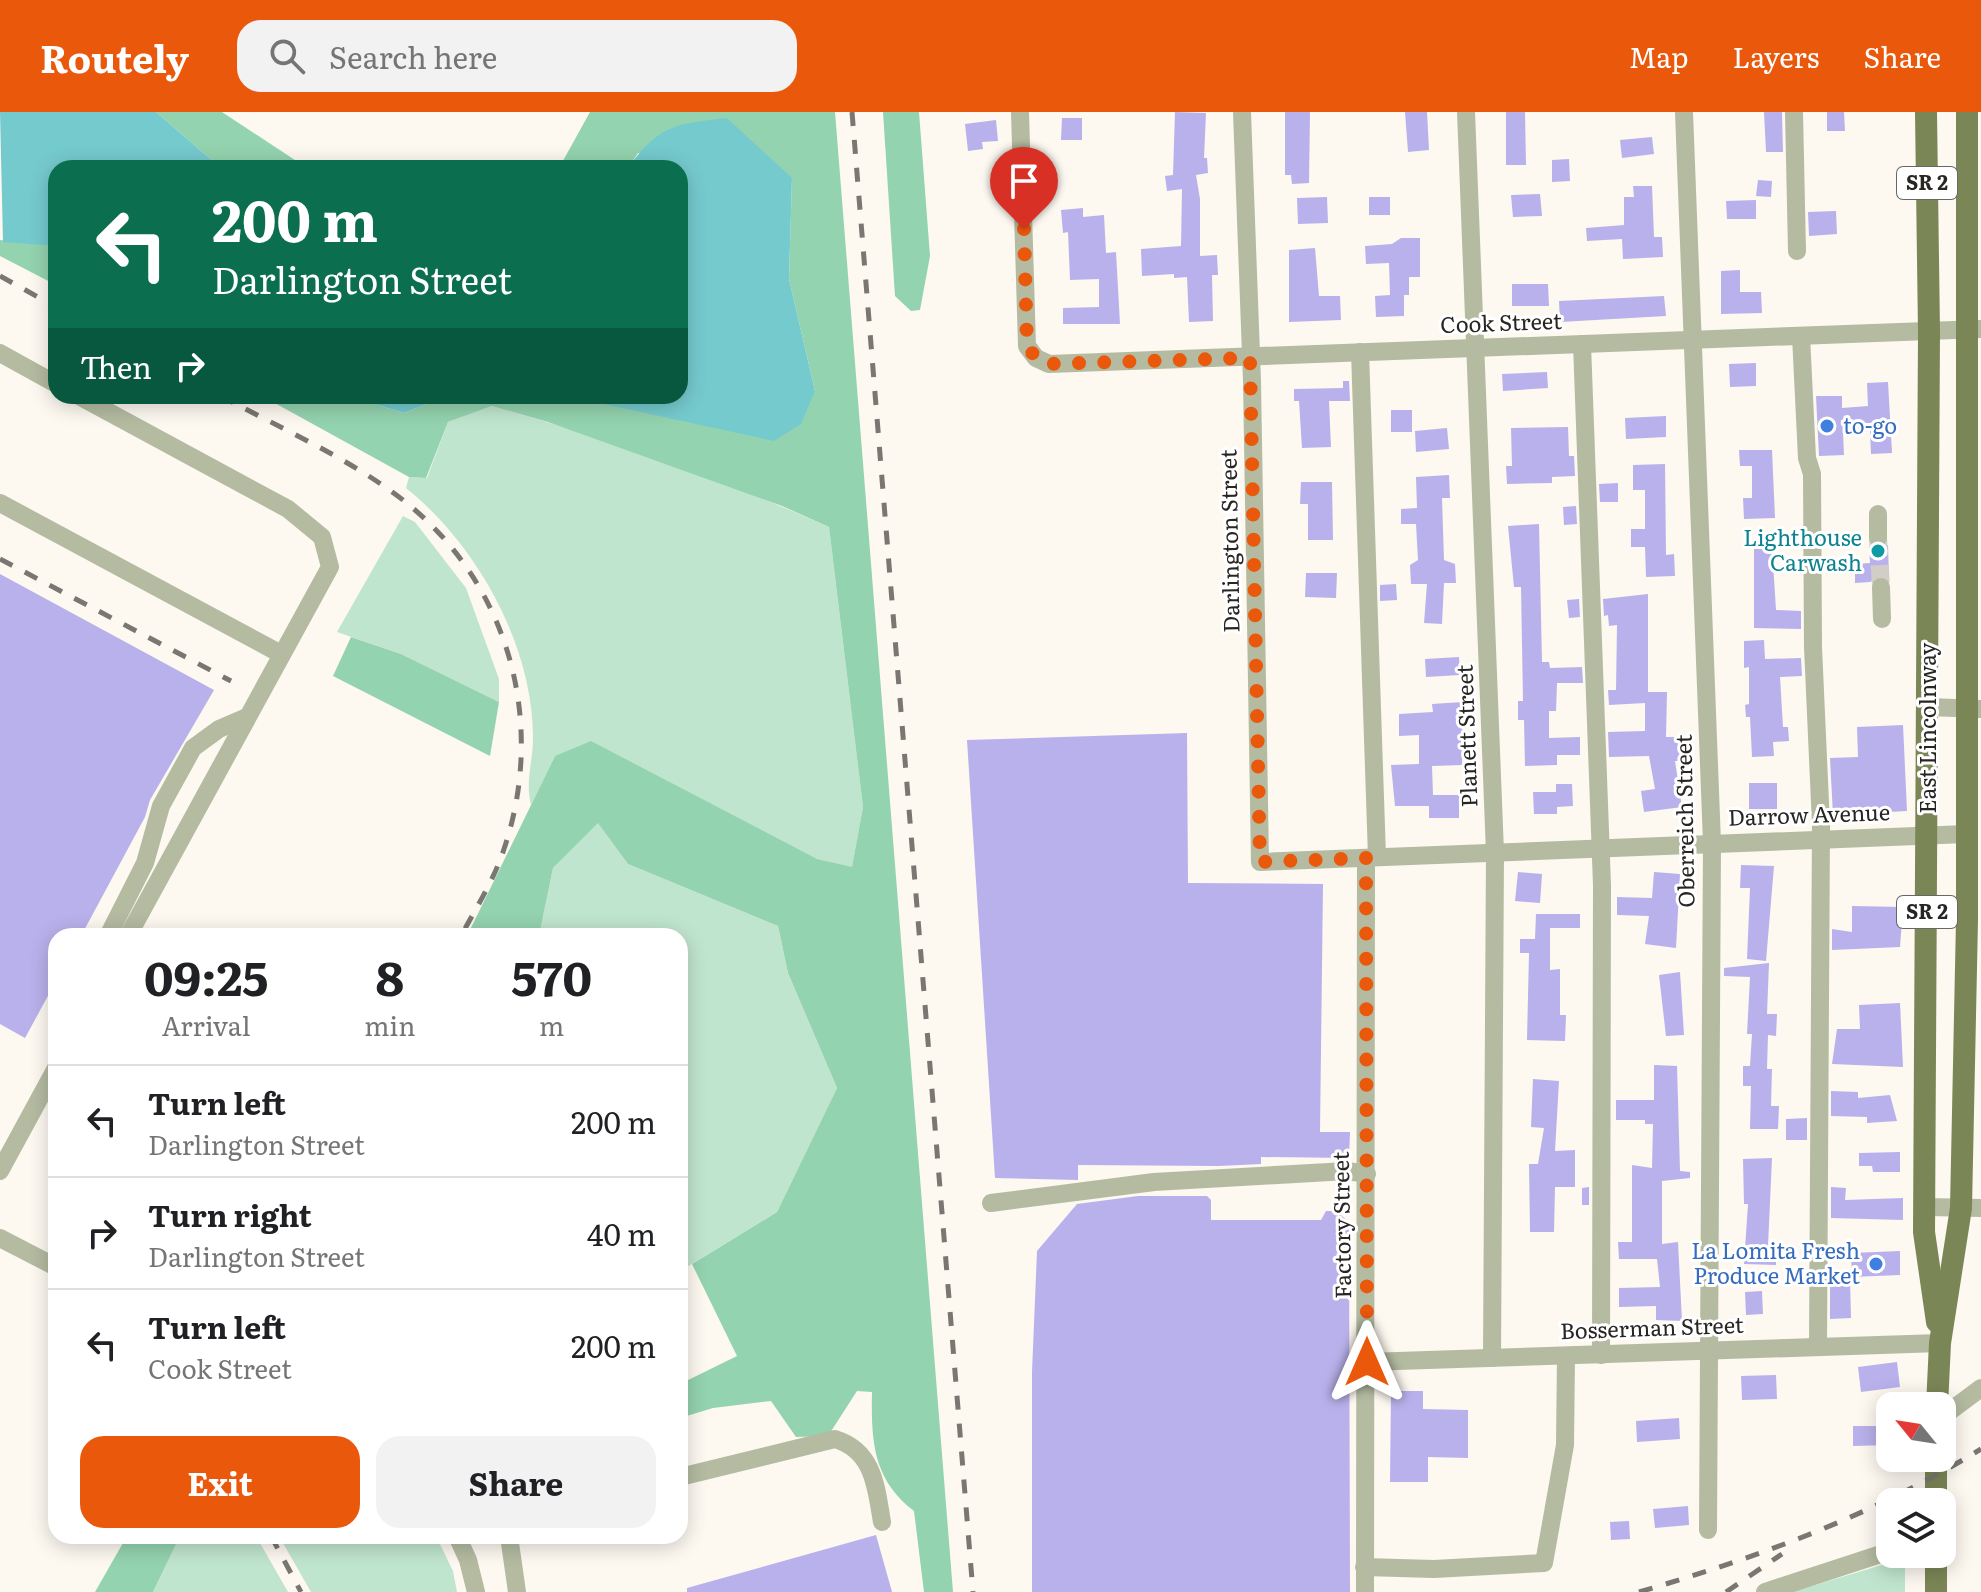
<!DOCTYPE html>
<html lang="en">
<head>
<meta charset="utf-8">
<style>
  body { margin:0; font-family:Literata,serif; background:#f2f2f2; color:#202124; height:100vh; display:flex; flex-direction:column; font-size:30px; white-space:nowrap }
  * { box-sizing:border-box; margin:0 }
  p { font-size:26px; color:#757577 }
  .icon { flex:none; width:44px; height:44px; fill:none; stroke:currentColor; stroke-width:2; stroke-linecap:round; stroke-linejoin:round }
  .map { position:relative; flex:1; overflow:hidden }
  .sheet { position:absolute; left:48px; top:816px; width:640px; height:616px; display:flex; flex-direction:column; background:#fff; border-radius:24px; box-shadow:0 4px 20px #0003 }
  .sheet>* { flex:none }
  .banner { position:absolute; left:48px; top:48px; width:640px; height:244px; border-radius:24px; box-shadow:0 4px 20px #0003; background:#0b6e4f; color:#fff; overflow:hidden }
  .needle { width:52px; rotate:300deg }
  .tools { position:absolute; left:1876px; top:1280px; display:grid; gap:16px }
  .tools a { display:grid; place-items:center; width:80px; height:80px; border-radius:16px; background:#fff; box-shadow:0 4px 20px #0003; font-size:40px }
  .pin { position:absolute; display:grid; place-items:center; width:68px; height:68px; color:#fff; margin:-82px -34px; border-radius:50% 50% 50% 0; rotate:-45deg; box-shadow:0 0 8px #0007 }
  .pin .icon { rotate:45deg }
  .me { position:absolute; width:88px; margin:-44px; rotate:0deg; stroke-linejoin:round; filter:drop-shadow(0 0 6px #0008) }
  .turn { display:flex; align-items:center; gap:28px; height:168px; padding:0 32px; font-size:36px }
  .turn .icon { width:104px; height:104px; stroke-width:2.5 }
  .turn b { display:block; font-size:56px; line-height:68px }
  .then { display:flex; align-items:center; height:76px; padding:0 32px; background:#0003; gap:16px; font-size:30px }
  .eta { display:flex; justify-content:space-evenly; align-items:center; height:136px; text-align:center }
  .eta b { font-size:48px; font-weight:700; line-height:56px }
  .primary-button { display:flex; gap:16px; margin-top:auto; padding:16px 32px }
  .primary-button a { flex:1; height:92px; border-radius:24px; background:#ea580c; color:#fff; font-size:32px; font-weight:700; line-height:92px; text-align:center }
  .primary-button a+a { background:#f2f2f2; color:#202124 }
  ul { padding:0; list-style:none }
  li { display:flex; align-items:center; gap:24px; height:112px; padding:0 32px; border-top:2px solid #e0e0e0 }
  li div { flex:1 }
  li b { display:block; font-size:30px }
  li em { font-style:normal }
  header { display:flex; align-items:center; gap:48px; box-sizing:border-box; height:112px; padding:0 40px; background:#ea580c; color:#fff }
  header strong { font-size:38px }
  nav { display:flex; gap:44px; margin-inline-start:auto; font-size:28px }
  .search { width:560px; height:72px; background:#f2f2f2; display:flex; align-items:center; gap:20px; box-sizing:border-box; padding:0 28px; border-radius:24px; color:#757577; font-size:30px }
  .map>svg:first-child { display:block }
  .green { fill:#c0e5ce }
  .forest { fill:#94d3af }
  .water { fill:#75cace }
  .building { fill:#b9b1eb }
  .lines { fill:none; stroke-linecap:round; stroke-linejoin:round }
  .minor-tunnel { stroke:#d2cec7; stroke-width:18; stroke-dasharray:18 9; stroke-linecap:butt }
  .minor { stroke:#b4bba1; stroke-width:18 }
  .major { stroke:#7b8656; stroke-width:22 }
  .rail { stroke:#7a7772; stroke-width:5; stroke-dasharray:14 14; stroke-linecap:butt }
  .route { stroke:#ea580c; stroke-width:14; stroke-dasharray:0 25.2 }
  .shop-dot { fill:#3f7fe0; stroke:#fff; stroke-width:3 }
  .culture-dot { fill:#0f9aa8; stroke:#fff; stroke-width:3 }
  .labels { text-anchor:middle; stroke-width:6; stroke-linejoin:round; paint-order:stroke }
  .shield { fill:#fff; stroke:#686765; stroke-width:2 }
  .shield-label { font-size:20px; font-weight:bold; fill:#282623 }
  .street-label { font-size:22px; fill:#282623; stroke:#fff }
  .shop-label { font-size:22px; fill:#366cbe; stroke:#fff; text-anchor:start }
  .culture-label { font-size:22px; fill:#0d838f; stroke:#fff; text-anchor:end }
</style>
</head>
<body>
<header>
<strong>Routely</strong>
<div class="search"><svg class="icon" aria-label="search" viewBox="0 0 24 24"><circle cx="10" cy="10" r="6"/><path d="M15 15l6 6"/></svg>Search here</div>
<nav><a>Map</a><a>Layers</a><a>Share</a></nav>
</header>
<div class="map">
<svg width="1981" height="1480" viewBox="0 0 1981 1480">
  <rect width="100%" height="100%" fill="#fdf8f0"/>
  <g class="green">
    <path d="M492,294C606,326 721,367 829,415L863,695L852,756L817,747L555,644L531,693C525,669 533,650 533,626C533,533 477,433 406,376L409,365L427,366L448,310Z"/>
    <path d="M403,404L415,410L466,476L499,567V590L401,542L337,520Z"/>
    <path d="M598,710L628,752L778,814L788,861L837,976L777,1100L680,1159V824H539L553,756Z"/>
    <path d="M180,1424H256L288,1480H153Z"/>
    <path d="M279,1424H436L453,1459L457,1480H311Z"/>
    <path d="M1905,1446V1480H1792Z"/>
  </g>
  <g class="forest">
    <path d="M156,0H222L307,56H221Z"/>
    <path d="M590,0H835L953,1480H924L914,1399C873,1368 871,1329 872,1280L857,1279L828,1324L796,1325L771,1289L713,1296L680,1306V1272L737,1244L692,1152L777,1100L837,976L788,861L778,814L628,752L598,711L553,756L539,824H467L555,644L591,629L817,747L852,755L863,695L829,415L782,394L548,310L492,294L448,310L426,366L409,365L262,284H348L404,301L446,284H582L591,289L815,279L789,167L792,66L638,41L628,56H559Z"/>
    <path d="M883,0H919L930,144L920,198L911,199L895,184Z"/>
    <path d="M0,128L56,134V173L0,144Z"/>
    <path d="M351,525L401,542L499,590L490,644L333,564Z"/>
    <path d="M127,1424H180L153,1480H95Z"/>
  </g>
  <g class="water">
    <path d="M0,0H156L221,56H56V134L3,130Z"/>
    <path d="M727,6L792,66L789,167L815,279L801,312L774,329L590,289L582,284H680V56H628C660,12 676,12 727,6Z"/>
    <path d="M348,284H446L404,301Z"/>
  </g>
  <g class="building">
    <path d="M1175,0L1206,1L1204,46H1207L1208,61L1196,63L1200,87V144L1217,143L1218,163H1212L1213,209L1189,210L1187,165L1174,166V162L1142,164L1141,137L1181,134L1182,77L1167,79L1165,64L1173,63Z"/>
    <path d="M1285,0H1310L1309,71L1292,72L1291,63H1285Z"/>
    <path d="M1405,0H1427L1429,38L1408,40Z"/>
    <path d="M1506,0H1525L1526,53H1506Z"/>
    <path d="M1764,0H1782L1783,40H1766Z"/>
    <path d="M1827,0H1844L1845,19H1827Z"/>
    <path d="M1062,6H1082V28H1061Z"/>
    <path d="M996,8L998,29L982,30L983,37L968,39L965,12Z"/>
    <path d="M1652,25L1654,42L1622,46L1620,28Z"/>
    <path d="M1569,47L1570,69L1552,70V48Z"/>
    <path d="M1758,68L1772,69L1771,85L1756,84Z"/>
    <path d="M1633,74H1652L1654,125H1662L1663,145L1623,147L1622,127L1587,129L1586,116L1624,113V85H1634Z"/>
    <path d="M1540,82L1542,104L1513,105L1511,83Z"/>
    <path d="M1327,85L1328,111L1298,112L1297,86Z"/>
    <rect x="1369" y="85" width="21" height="18"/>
    <path d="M1756,88V107H1727L1726,89Z"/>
    <path d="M1083,96V105L1104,103L1106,141L1116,140L1120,212H1063V196L1099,195V167L1070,168L1068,120L1063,121L1061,98Z"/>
    <path d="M1836,99L1837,122L1809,124L1808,100Z"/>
    <path d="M1401,126H1420V165H1409V183H1404V204L1376,205L1375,184L1390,183L1389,151L1366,152L1365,134L1392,132Z"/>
    <path d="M1315,136L1319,184H1340L1341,208L1289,210V138Z"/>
    <path d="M1740,158V180H1761L1762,201L1721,202V159Z"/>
    <path d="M1512,172H1548L1549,194H1512Z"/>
    <path d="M1664,184L1666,204L1560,210L1559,189Z"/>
    <path d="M1756,251V274L1730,275L1729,252Z"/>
    <path d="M1547,260L1548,276L1503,279L1502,262Z"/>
    <path d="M1343,269H1349L1350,289H1329L1331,335L1302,336L1299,289H1294V277L1343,276Z"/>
    <path d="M1888,270L1892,341L1871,342L1870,319L1843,320L1844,343L1819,344L1816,284H1842V296L1868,294L1867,271Z"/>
    <rect x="1391" y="298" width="21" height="22"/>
    <path d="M1666,304V325L1626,327L1625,306Z"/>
    <path d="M1568,315L1569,344H1574L1575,364L1552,365V371L1507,372L1506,354H1512L1511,316Z"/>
    <path d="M1447,316L1449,337L1416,340L1415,319Z"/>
    <path d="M1739,338H1772L1775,406L1744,407L1743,386H1752V354H1740Z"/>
    <path d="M1665,352L1666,443L1674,442L1675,464L1646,465L1645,435H1631V417H1645V378H1633V353Z"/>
    <path d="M1449,363L1450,386H1442L1444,448L1455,452L1456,471H1444L1442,512L1424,511L1427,472H1411L1410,453L1418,448L1416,412H1401V397L1417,396L1416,365Z"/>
    <path d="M1301,370H1332L1333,428H1308V392H1300Z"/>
    <path d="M1618,371V390H1600L1599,372Z"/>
    <path d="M1576,394L1577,412L1564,413L1563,395Z"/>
    <path d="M1539,412L1542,550H1549L1550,556L1582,555L1583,571H1557L1556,599H1549V626L1580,625V643H1557V653L1525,654L1524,608H1518V589H1523L1521,475H1514L1508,414Z"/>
    <path d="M1888,433L1889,466L1880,463L1870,470L1855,471V452L1870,451L1869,434L1879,438Z"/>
    <path d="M1754,435H1772L1776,498L1801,499V517L1754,516Z"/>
    <path d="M1306,461H1337L1336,486L1305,485Z"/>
    <path d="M0,462L214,578L150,688L145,705L81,824H56V869L25,926L0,912Z"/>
    <path d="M1396,472L1397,488L1380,489V473Z"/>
    <path d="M1648,482V580H1667L1666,625H1679L1680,649H1675L1682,695L1644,700L1641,679L1655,677L1649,644L1609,645L1608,620L1645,619V591L1609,593L1608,578H1616L1617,513L1609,514L1608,503L1604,504L1603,487Z"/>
    <path d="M1579,487L1580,505L1569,506L1567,488Z"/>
    <path d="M1764,528L1765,547L1801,546L1802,564L1780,565L1783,615H1788L1789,629L1773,630L1774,644L1752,645L1750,605H1746L1745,593L1749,592V555L1744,556V529Z"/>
    <path d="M1459,545L1460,563L1426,565L1425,547Z"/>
    <path d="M1463,590L1462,653L1432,654L1433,683H1459V706H1429V694H1395L1391,653L1419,652V623L1399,624V602L1433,600L1432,592Z"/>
    <path d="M1903,613L1907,699L1833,703L1830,646L1858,645L1857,615Z"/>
    <path d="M1187,621L1188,771L1323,772L1320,1020H1350L1349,1046L1261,1045V1052L1219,1054L1078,1053V1068L995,1066L967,628Z"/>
    <rect x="1749" y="671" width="28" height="26"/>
    <path d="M1556,672H1572L1573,694L1557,695V702H1534L1533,680H1556Z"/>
    <path d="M1741,753L1774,754L1766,849L1747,847L1750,776H1740Z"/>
    <path d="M1518,760L1542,762L1540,791L1515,789Z"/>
    <path d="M1654,760L1680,762L1676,836L1645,832L1649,804L1617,803V785L1652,786Z"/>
    <path d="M1852,794L1903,795L1900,835L1832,838V817L1852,820Z"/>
    <path d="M1536,802H1580V816H1550V858L1560,857V903H1566L1565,929L1527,928L1529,841H1520V827H1535Z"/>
    <path d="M1769,851L1767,902H1777L1776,924L1768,923L1767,957H1772L1771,994H1779L1778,1017H1750L1751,974H1743V954H1750L1752,922H1747L1750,865L1724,864V856Z"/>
    <path d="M1680,860L1684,923L1666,924L1659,863Z"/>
    <path d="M1900,891L1903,955L1832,952L1837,917H1860L1859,893Z"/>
    <path d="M1654,953L1677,954L1680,1059L1690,1060V1066L1662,1069V1132L1678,1130L1682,1209L1656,1208V1194L1619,1195V1176L1660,1175L1657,1147H1619L1618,1130H1632V1053L1652,1056L1653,1012H1645V1008H1616V988H1654Z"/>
    <path d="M1533,967L1559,969L1555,1039L1575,1038V1075H1555L1554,1120H1530L1529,1052H1538L1544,1016L1531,1015Z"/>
    <path d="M1831,979L1858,980V986L1890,983L1897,1009L1867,1011V1005L1831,1004Z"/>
    <path d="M1807,1006V1028H1786V1007Z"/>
    <path d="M1900,1040V1060H1873L1872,1054H1859V1041Z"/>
    <path d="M1772,1046L1768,1134H1776V1153L1744,1152L1748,1092H1744L1743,1047Z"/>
    <path d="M1589,1075V1093H1582V1076Z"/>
    <path d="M1831,1075L1846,1076L1845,1088L1903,1086V1108L1831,1106Z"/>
    <path d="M1138,1084H1207L1211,1088V1108H1321L1326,1099H1336L1349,1110L1350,1480H1032V1260L1037,1139L1077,1092Z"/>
    <path d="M1900,1139V1163L1852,1165L1851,1141Z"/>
    <path d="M1850,1168L1851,1206L1830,1207V1169Z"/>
    <path d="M1762,1179L1763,1202L1746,1203L1745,1180Z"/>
    <path d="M1897,1250L1900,1275L1861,1280L1858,1255Z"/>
    <path d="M1776,1263L1777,1287L1742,1288L1741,1264Z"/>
    <path d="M1391,1279H1423V1297L1468,1298V1346L1428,1345V1370H1390Z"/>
    <path d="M1679,1306L1680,1327L1637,1330L1636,1309Z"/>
    <path d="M1853,1314H1890V1333L1853,1334Z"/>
    <path d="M1688,1394L1689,1413L1655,1416L1653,1397Z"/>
    <path d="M1629,1409L1630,1427L1611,1428L1610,1410Z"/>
    <path d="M876,1423L892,1480H687V1476Z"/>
  </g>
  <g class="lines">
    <path class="minor-tunnel" d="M1878,426L1881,475"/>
    <g class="minor">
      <path d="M1020,0L1027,234L1036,246L1049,252L1981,217"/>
      <path d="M1242,0L1252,269L1260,750L1966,722"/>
      <path d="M1466,0L1495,741L1492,1246"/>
      <path d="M1684,0L1712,731L1708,1418"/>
      <path d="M1794,0L1797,139"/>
      <path d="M1801,224L1807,346L1812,362L1813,535L1821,713L1818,1234"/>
      <path d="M1582,232L1602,773L1601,1243"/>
      <path d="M1360,240L1377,745"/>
      <path d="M0,241L56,272"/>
      <path d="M79,284L288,397L322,425L330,455L128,824"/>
      <path d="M0,391L281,542"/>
      <path d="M1878,402V426"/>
      <path d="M1881,475L1882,507"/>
      <path d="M1928,595L1981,597"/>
      <path d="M108,824L145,751L161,694L193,636L219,617L247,605"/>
      <path d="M0,1059L56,956"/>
      <path d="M991,1091L1154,1070L1347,1059L1367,1062"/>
      <path d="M1925,1095L1981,1096"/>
      <path d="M0,1126L56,1155"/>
      <path d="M1367,1250L1940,1231"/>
      <path d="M1942,1305L1981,1276"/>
      <path d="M680,1365L835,1327C874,1339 876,1375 882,1410"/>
      <path d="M457,1424L468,1448L476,1480"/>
      <path d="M509,1424L517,1480"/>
      <path d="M1364,1455L1434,1457L1544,1451L1565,1333L1566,1244"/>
      <path d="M1365,1480L1366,746"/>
      <path d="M1765,1480L1890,1439"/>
    </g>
    <g class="major">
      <path d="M1926,0L1929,220L1924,1120L1937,1210"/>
      <path d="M1937,1294L1940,1231L1961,1096L1967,808V0"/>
      <path d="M1936,1390V1346"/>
      <path d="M1936,1442V1480"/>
    </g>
    <g class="rail">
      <path d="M852,0L973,1480"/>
      <path d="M0,164L56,195"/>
      <path d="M221,284C278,315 342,343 395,382C507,464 548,607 504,737C494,768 476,796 461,824"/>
      <path d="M0,447L231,569"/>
      <path d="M271,1424L301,1480"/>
      <path d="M1639,1480C1759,1445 1874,1403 1981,1337"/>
      <path d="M1726,1480L1782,1442"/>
    </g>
  </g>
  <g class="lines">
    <path class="route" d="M1024,117L1027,234L1036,246L1049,252L1250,246L1260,750L1366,746L1367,1250"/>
  </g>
  <g class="shop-dot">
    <circle cx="1827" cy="314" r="8"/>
    <circle cx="1876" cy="1152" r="8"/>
  </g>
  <circle class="culture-dot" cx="1878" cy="439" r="8"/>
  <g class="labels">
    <g class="shield">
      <rect x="1897" y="55" width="60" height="32" rx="6"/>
      <rect x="1897" y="784" width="60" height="32" rx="6"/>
    </g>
    <g class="shield-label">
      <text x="1927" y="78">SR 2</text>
      <text x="1927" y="807">SR 2</text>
    </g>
    <g class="street-label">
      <text transform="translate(1501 211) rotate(-2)" y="8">Cook Street</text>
      <text transform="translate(1230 429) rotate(-91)" y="8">Darlington Street</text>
      <text transform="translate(1928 616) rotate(-90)" y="8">East Lincolnway</text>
      <text transform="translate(1467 624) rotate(-92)" y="8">Planett Street</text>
      <text transform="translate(1809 703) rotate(-2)" y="8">Darrow Avenue</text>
      <text transform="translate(1685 709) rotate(-91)" y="8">Oberreich Street</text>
      <text transform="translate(1342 1113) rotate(-91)" y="8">Factory Street</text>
      <text transform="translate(1652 1216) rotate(-2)" y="8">Bosserman Street</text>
    </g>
    <g class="shop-label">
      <text x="1843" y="322">to-go</text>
      <text x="1860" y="1147" text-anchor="end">La Lomita Fresh<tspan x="1860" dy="25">Produce Market</tspan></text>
    </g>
    <g class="culture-label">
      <text x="1862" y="434">Lighthouse<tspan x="1862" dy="25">Carwash</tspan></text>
    </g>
  </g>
</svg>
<div class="tools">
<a><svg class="needle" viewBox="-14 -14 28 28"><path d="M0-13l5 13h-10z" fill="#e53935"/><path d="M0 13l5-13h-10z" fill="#757577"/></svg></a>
<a><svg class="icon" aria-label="layers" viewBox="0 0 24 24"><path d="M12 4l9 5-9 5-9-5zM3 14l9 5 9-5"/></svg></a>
</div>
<div class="pin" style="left:1024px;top:117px;background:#d93025"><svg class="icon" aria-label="arrive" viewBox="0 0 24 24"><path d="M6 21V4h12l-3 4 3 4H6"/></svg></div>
<svg class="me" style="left:1367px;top:1250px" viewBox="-20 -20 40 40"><path d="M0-17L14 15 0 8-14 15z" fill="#ea580c" stroke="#fff" stroke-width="4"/></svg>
<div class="banner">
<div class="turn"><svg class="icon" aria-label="left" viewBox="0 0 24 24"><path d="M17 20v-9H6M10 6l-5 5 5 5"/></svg><div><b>200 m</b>Darlington Street</div></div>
<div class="then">Then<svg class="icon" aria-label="right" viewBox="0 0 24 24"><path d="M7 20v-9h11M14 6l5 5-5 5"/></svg></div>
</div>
<section class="sheet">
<div class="eta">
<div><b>09:25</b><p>Arrival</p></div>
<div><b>8</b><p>min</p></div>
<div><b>570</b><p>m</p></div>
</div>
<ul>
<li><svg class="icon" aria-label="left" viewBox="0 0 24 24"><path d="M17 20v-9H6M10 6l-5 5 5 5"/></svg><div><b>Turn left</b><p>Darlington Street</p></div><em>200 m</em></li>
<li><svg class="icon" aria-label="right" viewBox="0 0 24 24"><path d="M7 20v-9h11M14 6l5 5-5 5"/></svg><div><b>Turn right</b><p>Darlington Street</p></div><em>40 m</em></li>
<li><svg class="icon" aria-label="left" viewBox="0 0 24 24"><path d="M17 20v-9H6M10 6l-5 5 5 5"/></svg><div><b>Turn left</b><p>Cook Street</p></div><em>200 m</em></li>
</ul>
<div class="primary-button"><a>Exit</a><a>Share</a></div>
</section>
</div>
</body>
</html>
